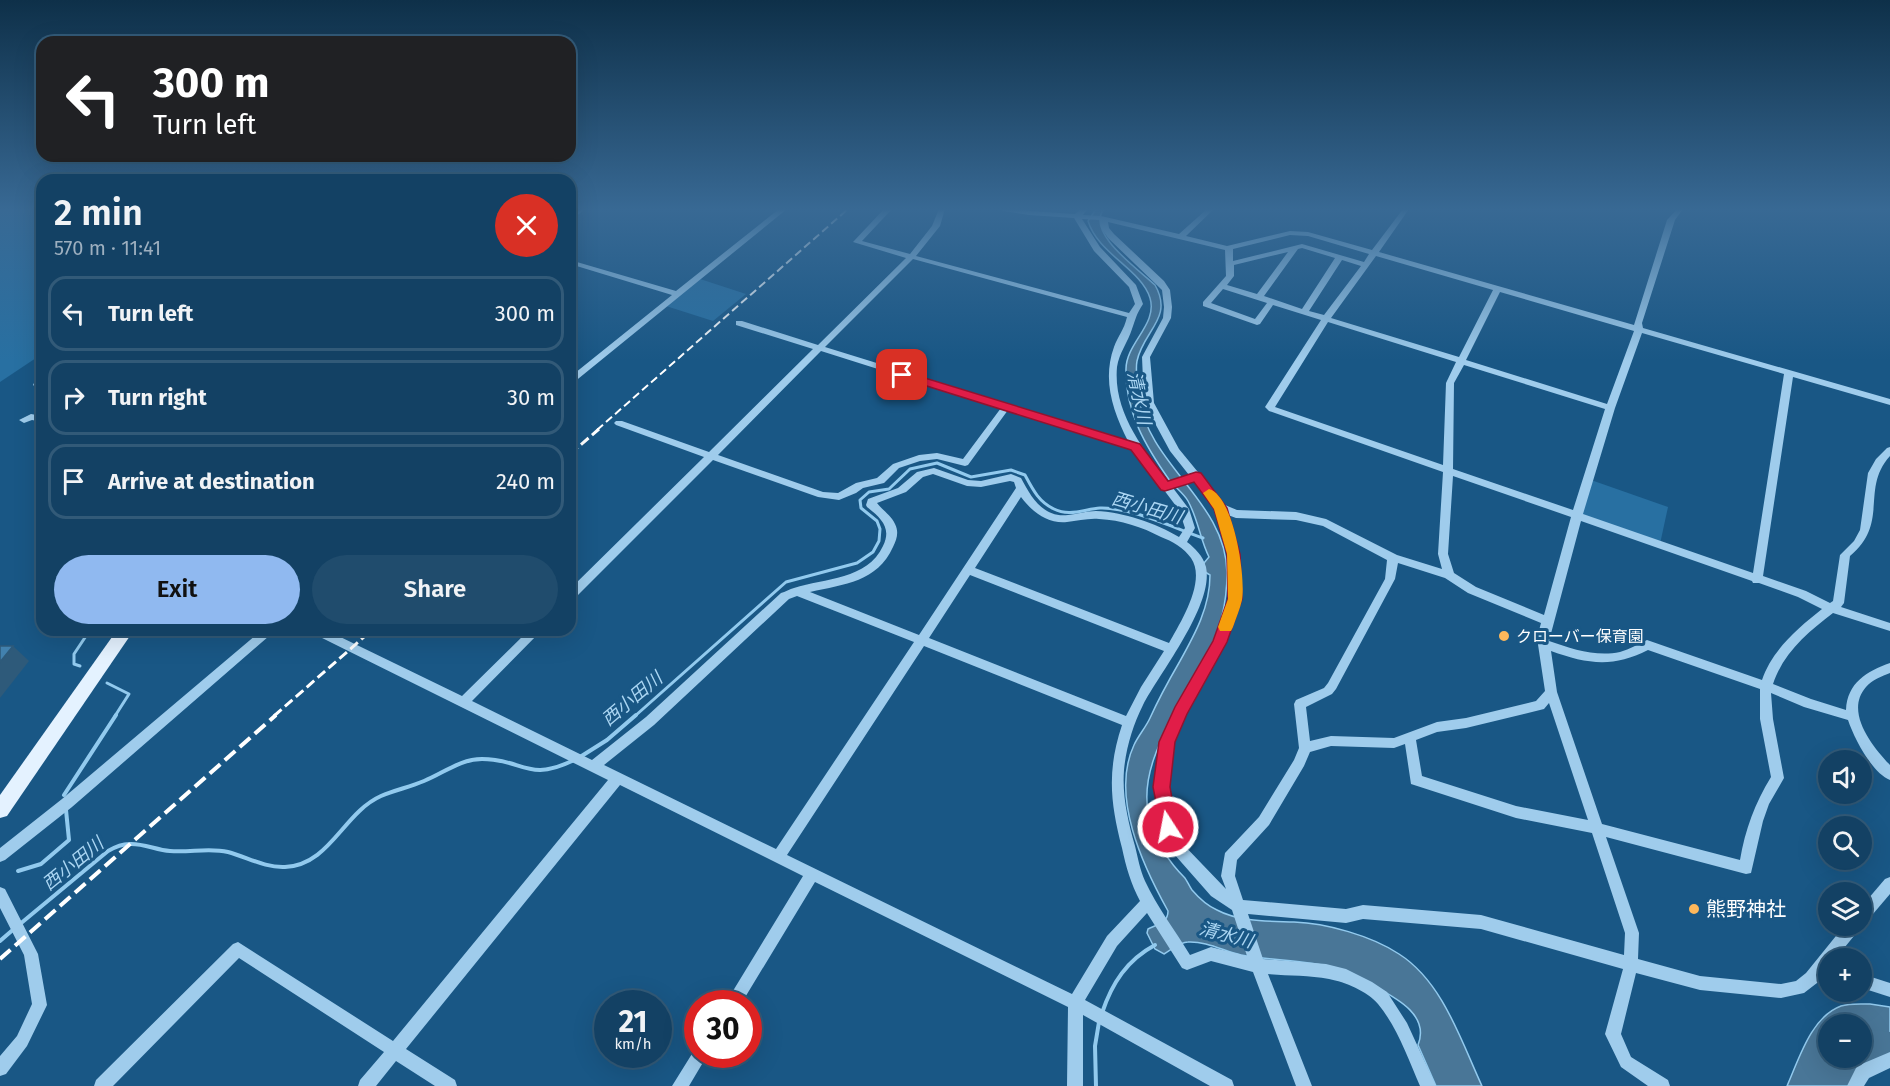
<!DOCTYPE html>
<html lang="en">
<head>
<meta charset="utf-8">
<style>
  body { margin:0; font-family:"Fira Sans","Noto Sans JP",sans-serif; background:#204c6d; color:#f1f3f6; height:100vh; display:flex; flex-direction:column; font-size:22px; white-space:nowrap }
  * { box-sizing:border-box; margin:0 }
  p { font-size:20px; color:#9dafbf }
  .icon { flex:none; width:33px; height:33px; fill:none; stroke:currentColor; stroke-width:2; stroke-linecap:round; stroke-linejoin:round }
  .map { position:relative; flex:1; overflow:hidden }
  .panel { position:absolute; left:36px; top:174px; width:540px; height:462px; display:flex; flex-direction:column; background:#134164; border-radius:18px; box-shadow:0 6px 24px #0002,0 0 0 2px #325a78 }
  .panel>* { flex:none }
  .guide { position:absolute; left:36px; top:36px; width:540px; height:126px; border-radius:18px; box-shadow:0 6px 24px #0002,0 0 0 2px #325a78; background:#202124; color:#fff; overflow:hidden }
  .fabs { position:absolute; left:1818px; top:750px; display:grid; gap:12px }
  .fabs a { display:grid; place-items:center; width:54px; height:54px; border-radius:50%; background:#134164; box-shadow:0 6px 24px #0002,0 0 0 2px #325a78; font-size:30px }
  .speed { position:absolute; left:594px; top:990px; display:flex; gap:12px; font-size:30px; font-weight:700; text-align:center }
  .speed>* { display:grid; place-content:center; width:78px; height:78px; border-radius:50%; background:#134164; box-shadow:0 6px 24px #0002,0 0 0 2px #325a78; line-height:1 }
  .speed small { font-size:15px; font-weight:400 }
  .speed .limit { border:9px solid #d22; background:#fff; color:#111 }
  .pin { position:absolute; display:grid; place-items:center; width:51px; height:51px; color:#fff; margin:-26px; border-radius:12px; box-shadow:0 3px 9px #0006 }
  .me { position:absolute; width:66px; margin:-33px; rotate:349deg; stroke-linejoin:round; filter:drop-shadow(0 0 4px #0008) }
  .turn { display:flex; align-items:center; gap:21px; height:126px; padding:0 18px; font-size:27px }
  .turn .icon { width:78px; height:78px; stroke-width:2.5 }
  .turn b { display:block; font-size:42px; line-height:51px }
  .round { display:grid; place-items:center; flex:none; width:63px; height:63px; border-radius:32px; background:#204c6d }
  .overview { display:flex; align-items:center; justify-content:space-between; height:102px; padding:0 18px }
  h1 { font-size:36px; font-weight:600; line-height:45px }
  .button { display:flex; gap:12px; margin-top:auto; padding:12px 18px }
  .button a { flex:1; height:69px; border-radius:36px; background:#90b9f0; color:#111; font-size:24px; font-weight:600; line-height:69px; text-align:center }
  .button a+a { background:#204c6d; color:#f1f3f6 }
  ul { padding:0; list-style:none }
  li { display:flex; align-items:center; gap:18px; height:75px; margin:0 12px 9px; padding:0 6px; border:3px solid #325a78; border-radius:18px }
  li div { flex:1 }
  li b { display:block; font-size:22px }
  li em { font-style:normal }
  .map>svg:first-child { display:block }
  .green { fill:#2870a2 }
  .water { fill:#497697; stroke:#92caee; stroke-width:1.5; fill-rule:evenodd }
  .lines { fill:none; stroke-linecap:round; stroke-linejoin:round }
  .stream-far2 { stroke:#92caee; stroke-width:2 }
  .stream-far1 { stroke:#92caee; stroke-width:3 }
  .stream { stroke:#92caee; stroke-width:4 }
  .river { fill:#497697; fill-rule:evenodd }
  .minor { fill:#9fccec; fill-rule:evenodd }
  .major { fill:#e4f2ff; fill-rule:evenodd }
  .rail-far2 { stroke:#fff; stroke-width:2; stroke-dasharray:8 4; stroke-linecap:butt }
  .rail-far1 { stroke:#fff; stroke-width:3; stroke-dasharray:10 4.5; stroke-linecap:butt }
  .rail { stroke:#fff; stroke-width:4; stroke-dasharray:14 6; stroke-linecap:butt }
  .shaded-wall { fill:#2e5a7a }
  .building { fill:#4281ae; stroke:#2e5a7a; stroke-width:1.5 }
  .route { fill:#e11d48; stroke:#92132f; stroke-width:1.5 }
  .slow { fill:#f59e0b }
  .poi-dot { fill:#feb85b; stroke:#195785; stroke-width:2 }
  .labels { text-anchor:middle; stroke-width:6; stroke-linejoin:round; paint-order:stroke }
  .poi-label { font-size:16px; fill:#fff; stroke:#195785; text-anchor:start }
  .water-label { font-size:18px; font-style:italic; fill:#abd6f3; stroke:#195785 }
  .near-poi-label { font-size:20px; fill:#fff; stroke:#195785; text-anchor:start }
</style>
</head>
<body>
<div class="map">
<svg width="1890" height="1086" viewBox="0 0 1890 1086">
  <rect width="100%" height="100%" fill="#195785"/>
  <g class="green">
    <path d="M0,209H42V354L0,382Z"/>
    <path d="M700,279L746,294L713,321L666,306Z"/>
    <path d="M1591,480L1668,507L1660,544L1577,515Z"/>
  </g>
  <g class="water">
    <path d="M1096,209H1104C1085,232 1138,269 1155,285C1174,318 1143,331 1137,361C1135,371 1138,388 1139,398C1149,466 1226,501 1227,573C1227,604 1220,632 1206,659C1182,709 1132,765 1151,824C1158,845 1169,862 1184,877C1187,880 1189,886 1192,890C1198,897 1208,906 1217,910C1239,922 1270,921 1294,922C1326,923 1372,936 1399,954C1443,982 1461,1041 1482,1086H1436L1418,1045C1430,1015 1396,998 1374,986C1365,981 1355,975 1346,971C1312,960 1276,961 1241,955C1224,951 1206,941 1188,942C1180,942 1171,950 1164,954L1155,949L1147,933L1148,929C1158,924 1168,923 1168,911C1143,866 1110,796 1134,745C1138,736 1146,727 1150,718C1159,698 1169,680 1180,661C1195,634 1210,607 1210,575L1205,572L1204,563L1209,557C1200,539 1198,519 1188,501C1184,494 1176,488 1170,481C1146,447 1125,412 1126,369C1126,343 1158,324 1150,298C1141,269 1098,254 1088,221Z"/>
    <path d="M1870,1004L1890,1007V1040L1872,1051L1880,1057L1849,1086H1787C1799,1059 1811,1017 1841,1006C1850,1003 1861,1004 1870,1004ZM1828,1024H1862V1058H1828Z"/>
  </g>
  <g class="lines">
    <path class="stream-far2" d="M570,213L575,209"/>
    <g class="stream-far1">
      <path d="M80,666L74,664V654L90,630"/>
      <path d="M107,683L129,694L115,716"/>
      <path d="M635,716L786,582L857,563L873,552L879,541L880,529L877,521L861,508L860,500L869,492L889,489L910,469L937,463L971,477L1011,470L1025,475C1033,490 1039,502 1054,509C1069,517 1085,509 1100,508C1131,507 1174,528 1203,538"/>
    </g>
    <g class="stream">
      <path d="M580,757L607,740L636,715"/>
      <path d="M64,795L116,715"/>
      <path d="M18,871L41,864L69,840L66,810"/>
      <path d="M20,924L108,851C115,847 122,844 129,844C143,843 156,850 170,851C190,853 208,847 228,852C247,857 265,868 285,867C330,865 343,813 381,796C395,790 410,787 424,781C444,773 460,759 482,759C524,759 527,783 574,760"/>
      <path d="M0,941L15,928"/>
      <path d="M1102,1013C1112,983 1127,960 1155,945"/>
      <path d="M1096,1086L1095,1046L1099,1022"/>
    </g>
    <path class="river" d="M1877,1030L1890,1032V1058H1860L1862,1032Z"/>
    <g class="minor">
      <path d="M577,209H585L570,221V215Z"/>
      <path d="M779,209H787L573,383L570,384V377L672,295L570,264V260L676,291Z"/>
      <path d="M884,209H892L862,241L910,254L932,226L939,209H945L940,226L916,256L1129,313L1135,304L1129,287L1094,251L1074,218L1029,215L1003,211L1000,209L1075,214L1081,209H1088L1083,215L1101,216L1179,234L1207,209H1214L1186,236L1227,246L1290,231L1308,232L1372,250L1403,209H1409L1379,252L1634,325L1667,220L1677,209H1683L1675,220L1642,323L1643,328L1890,399V405L1793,377L1763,576L1806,591L1830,603L1833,601L1840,555L1854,541L1860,530L1868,473L1876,459L1887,448L1890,447V456C1860,489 1890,523 1850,556L1844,603L1841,607L1890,623V631L1833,613C1808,632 1783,653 1773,684L1811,699L1846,710C1847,683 1867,671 1890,663V673C1882,676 1872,680 1866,687C1844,712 1873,747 1890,765V780C1872,773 1854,738 1848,720L1804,707L1771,693L1773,719L1784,778L1769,804L1763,821L1751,873L1746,874L1606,837L1639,933L1638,959L1700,976L1781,984L1796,981L1806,973L1844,926H1860L1858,931L1836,958H1828V983H1817L1804,993L1781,998L1700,990L1636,973L1621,1034L1631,1057L1668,1080L1670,1086H1648L1621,1067L1605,1034L1623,969L1481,929L1363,919L1346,923L1248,914L1263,959L1326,964L1346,969L1372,982L1387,992L1407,1023L1436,1086H1420C1408,1058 1397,1027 1378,1004C1367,991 1345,982 1329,979C1309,975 1288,976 1268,974L1312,1086H1296L1253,972L1211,961L1187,970L1182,968L1147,913L1117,946L1085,1000L1232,1080L1234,1086H1210L1083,1015V1086H1067L1068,1007L815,882L741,1004H725L803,876L620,785L406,1049L455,1080L457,1086H435L396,1061L376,1086H358L360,1080L384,1052L239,958L113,1086H94L96,1080L233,944L238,942L393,1041L608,780L312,633L310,630H326L462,696L529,630H542L472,701L592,760L646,717L781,593C785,592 790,589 794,588C825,578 867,580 883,546C892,528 881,518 867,507L866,505L868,499L898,488L917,472L934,468L968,480L981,481L1011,474L1021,478C1031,497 1043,518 1068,515C1078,514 1086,511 1096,511C1123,512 1156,523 1179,537L1185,528L1179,510L1164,490L1161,489V486L1133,449L1008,410L968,465L965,466L937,459L920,461L899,468L884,483L863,488L856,493L839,500L818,497L713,460L574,599L570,600V589L704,457L616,425L614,423L616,421H622L709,452L813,349L736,325V321H742L818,345L906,258L853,242ZM1082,219L1100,220L1101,228L1108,238L1162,290L1164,307L1163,318L1142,357L1144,403L1170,451L1189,475L1169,482C1143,449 1113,412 1117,367C1119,353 1128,342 1132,329C1136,318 1136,315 1143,304L1136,285L1100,247ZM1108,222L1225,250L1226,276L1203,302V306L1257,325L1260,324L1273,305L1321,320L1265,407L1269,411L1443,472L1438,554L1442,569L1397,555L1326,519L1296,512L1237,510L1225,505L1179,449L1154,403L1150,357L1171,318L1172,307L1170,290L1164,281L1114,234L1109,228ZM1290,235L1308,236L1369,254L1364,262L1302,244L1233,261V249ZM1302,248L1335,258L1302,309L1264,296L1298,249ZM1288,252L1257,294L1227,285L1234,276V265ZM1376,256L1493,290L1459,357L1331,318ZM913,259L1127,317C1124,330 1118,336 1114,347C1102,380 1113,412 1128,441L825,347ZM1342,260L1361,266L1324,315L1309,311ZM1223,289L1267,303L1255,319L1211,303ZM1500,292L1634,331L1607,404L1466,360ZM1328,322L1456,362L1446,383L1443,465L1275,407ZM1642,333L1784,374L1753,573L1583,514L1615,408ZM821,351L1001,408L963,459L937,453L919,455L893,464L877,478L856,483L838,493L823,492L718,455ZM1464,365L1605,409L1573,510L1453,469L1454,383ZM933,474L967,486L981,487L1010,481L1014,482L1016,488L919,635L810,592C845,584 877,582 893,547C897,539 899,532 895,524C891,515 882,510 877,503L906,492L923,477ZM1453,476L1571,517L1544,615L1476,587L1454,573L1448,554ZM1193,481L1216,509L1228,554L1229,599L1215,641L1176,708L1161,742L1155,787L1167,846L1211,896L1232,910L1247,956L1211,947L1190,955C1175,930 1157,907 1145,881C1140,870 1138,858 1135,846C1128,821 1122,796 1124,770C1126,748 1133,725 1143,705C1161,671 1214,605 1206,567C1203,556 1195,548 1187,542L1195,528L1189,509L1173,488ZM1021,497C1032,512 1048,524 1067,522C1078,521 1088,518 1099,519C1121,520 1142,527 1161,537C1172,541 1184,548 1191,558C1207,581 1180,623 1169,643L975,568ZM1228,515L1236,518L1296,520L1323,526L1387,560L1385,579L1328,683L1324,688L1296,700L1294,704L1299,748L1294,760L1259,817L1225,853L1221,876L1226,889L1178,839L1167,787L1173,742L1185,714L1226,642L1241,599L1238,554ZM1581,521L1752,581L1753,583H1759L1798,597L1822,609C1798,628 1772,650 1762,680L1647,640C1638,644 1630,649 1620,652C1596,657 1572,649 1549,641ZM1398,563L1445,578L1468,593L1541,623L1537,638L1545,691L1536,701L1466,718L1437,722L1394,738L1331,736L1310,741L1306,707L1332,694L1336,689L1395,579ZM970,575L1164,651L1141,687L1126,716L929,638ZM797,596L914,642L776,849L604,765L654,725L789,599ZM924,646L1122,725C1107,770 1110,802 1122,848C1126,867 1131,884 1140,901L1107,936L1072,994L787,855ZM1648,650L1760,689V719L1771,777C1755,803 1745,830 1740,860L1602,824L1557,692L1551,651C1587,664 1613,668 1648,650ZM1549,703L1588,820L1516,806L1422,776L1416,740L1437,732L1466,728L1540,710L1544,709ZM1405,744L1411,784L1516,818L1592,833L1625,933L1624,955L1481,915L1363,905L1346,909L1243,900L1235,876L1237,860L1269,825L1304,766L1310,752L1331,746L1394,748Z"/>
      <path d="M42,381V387L37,388L33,385L34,383Z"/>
      <path d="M31,414L42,416V422L32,420L24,423L19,420Z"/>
      <path d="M262,630H276L72,807L5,860L0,862V848L62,799Z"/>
      <path d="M1890,877V894L1867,921L1862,923V906L1885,879Z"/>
      <path d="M0,887L5,889L38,954L47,1005L27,1046L6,1074L0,1076V1056L17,1036L32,1004L24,955L0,908Z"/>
      <path d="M1862,974L1890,983V997L1862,988Z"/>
      <path d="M698,1047V1054H708L689,1086H672L695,1049Z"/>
      <path d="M1890,1052V1068L1869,1078L1864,1086H1847L1857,1066Z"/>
    </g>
    <path class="major" d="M117,630H134L7,816L0,818V795Z"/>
    <path class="rail-far2" d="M597,430L848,209"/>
    <g class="rail-far1">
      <path d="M570,454L599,429"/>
      <path d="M274,716L372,630"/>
    </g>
    <path class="rail" d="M0,959L276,715"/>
  </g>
  <path class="shaded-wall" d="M13,646L29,661L0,698V662Z"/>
  <path class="building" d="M0,646H13L0,662Z"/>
  <linearGradient id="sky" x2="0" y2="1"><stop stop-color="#0e3049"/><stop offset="0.58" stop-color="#386994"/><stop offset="1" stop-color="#386994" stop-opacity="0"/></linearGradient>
  <rect width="1890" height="361" fill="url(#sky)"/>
  <path class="route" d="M902,371L1140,444L1168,481L1196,472L1201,473L1227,508L1240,554L1242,599L1227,642L1187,714L1175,742L1170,787L1177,827L1174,833L1168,835L1162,833L1153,787L1159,742L1175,707L1213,641L1228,599L1227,554L1214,509L1194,482L1165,491L1161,490L1131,450L898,377L896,375Z"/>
  <path class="slow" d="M1209,489C1234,496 1246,578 1242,600C1240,609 1236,618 1233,627L1231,631H1220L1218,627L1228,599L1227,554L1214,509L1203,493Z"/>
  <g class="poi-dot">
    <circle cx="1504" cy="636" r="6"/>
    <circle cx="1694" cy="909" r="6"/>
  </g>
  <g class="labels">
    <g class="poi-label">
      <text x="1516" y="642">クローバー保育園</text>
    </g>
    <g class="water-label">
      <text transform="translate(1139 398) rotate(78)" y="6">清水川</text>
      <text transform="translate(1147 508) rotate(16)" y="6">西小田川</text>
      <text transform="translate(632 699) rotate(-40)" y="6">西小田川</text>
      <text transform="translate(73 864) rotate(-39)" y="6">西小田川</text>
      <text transform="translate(1226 935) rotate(15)" y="6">清水川</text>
    </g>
    <g class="near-poi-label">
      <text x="1706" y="916">熊野神社</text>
    </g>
  </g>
</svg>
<div class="fabs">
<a><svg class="icon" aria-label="sound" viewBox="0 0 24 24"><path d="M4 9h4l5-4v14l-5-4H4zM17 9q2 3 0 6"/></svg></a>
<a><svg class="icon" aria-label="search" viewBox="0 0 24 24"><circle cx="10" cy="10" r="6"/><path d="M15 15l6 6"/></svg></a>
<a><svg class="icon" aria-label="layers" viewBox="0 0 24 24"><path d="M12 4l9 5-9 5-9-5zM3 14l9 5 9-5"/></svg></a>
<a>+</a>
<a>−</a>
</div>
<div class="speed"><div>21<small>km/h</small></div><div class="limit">30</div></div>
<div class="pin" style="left:902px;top:375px;background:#d93025"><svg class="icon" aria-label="arrive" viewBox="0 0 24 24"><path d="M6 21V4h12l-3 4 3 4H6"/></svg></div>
<svg class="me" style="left:1168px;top:827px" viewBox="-20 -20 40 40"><circle r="17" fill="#e11d48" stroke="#fff" stroke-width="3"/><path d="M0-11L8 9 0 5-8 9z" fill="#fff"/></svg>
<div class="guide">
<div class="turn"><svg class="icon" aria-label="left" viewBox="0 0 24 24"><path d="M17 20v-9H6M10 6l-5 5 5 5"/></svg><div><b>300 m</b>Turn left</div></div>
</div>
<section class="panel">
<div class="overview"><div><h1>2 min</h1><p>570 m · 11:41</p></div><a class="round" style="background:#d93025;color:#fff"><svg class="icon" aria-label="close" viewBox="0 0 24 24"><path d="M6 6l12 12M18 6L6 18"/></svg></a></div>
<ul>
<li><svg class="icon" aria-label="left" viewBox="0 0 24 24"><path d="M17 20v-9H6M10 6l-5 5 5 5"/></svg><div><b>Turn left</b></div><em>300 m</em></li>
<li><svg class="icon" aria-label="right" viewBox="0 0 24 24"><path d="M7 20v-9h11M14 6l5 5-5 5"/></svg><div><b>Turn right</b></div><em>30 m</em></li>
<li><svg class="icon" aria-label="arrive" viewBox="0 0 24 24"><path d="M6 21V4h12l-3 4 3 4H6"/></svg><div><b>Arrive at destination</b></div><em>240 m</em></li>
</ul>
<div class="button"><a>Exit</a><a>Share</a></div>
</section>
</div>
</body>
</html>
